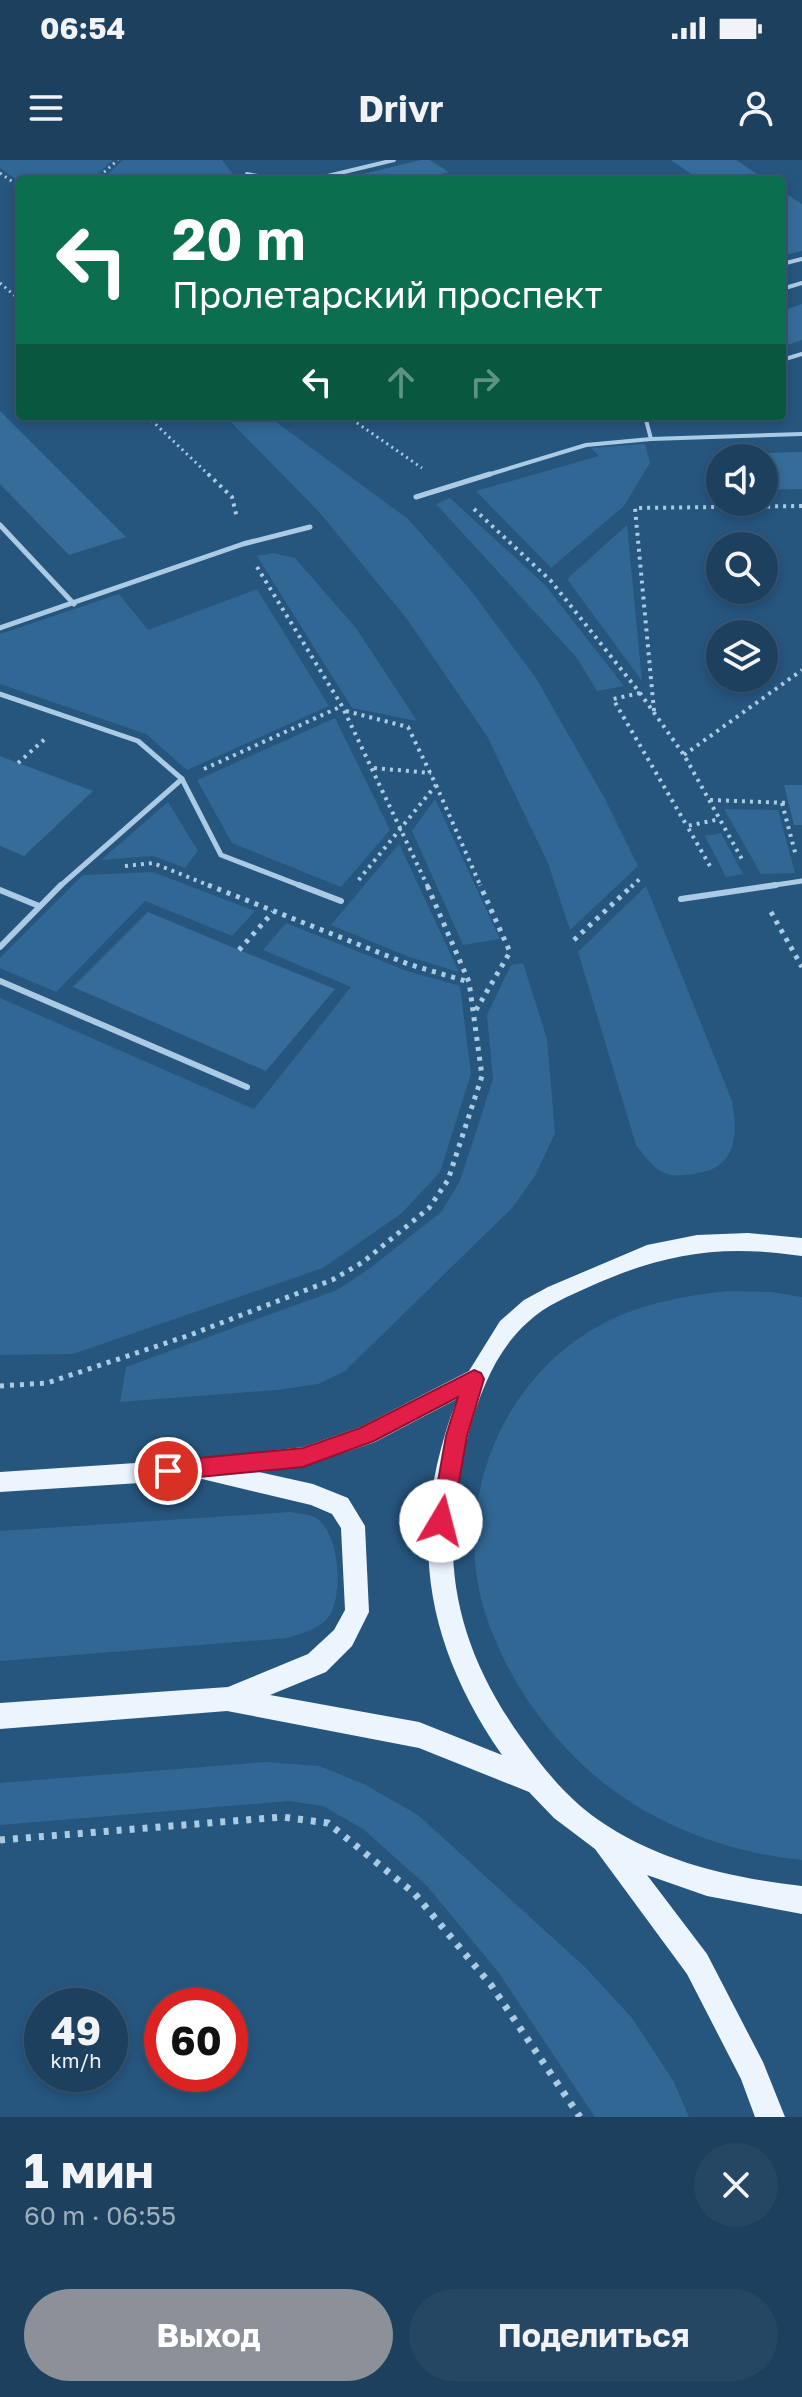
<!DOCTYPE html>
<html lang="ru">
<head>
<meta charset="utf-8">
<style>
  body { margin:0; font-family:"Golos Text",sans-serif; background:#254764; color:#f1f3f6; height:100vh; display:flex; flex-direction:column; font-size:30px; white-space:nowrap }
  * { box-sizing:border-box; margin:0 }
  p { font-size:26px; color:#a0afbc }
  .icon { flex:none; width:44px; height:44px; fill:none; stroke:currentColor; stroke-width:2; stroke-linecap:round; stroke-linejoin:round }
  .map { position:relative; height:1957px; overflow:hidden }
  .details { display:flex; flex-direction:column; background:#1c405e; flex:1 }
  .details>* { flex:none }
  .hud { position:absolute; left:16px; top:16px; width:770px; height:244px; border-radius:8px; box-shadow:0 4px 12px #0003,0 0 0 2px #3a5973; background:#0b6e4f; color:#fff; overflow:hidden }
  .tools { position:absolute; left:706px; top:284px; display:grid; gap:16px }
  .tools a { display:grid; place-items:center; width:72px; height:72px; border-radius:50%; background:#1c405e; box-shadow:0 4px 12px #0003,0 0 0 2px #3a5973; font-size:40px }
  .speed { position:absolute; left:24px; top:1828px; display:flex; gap:16px; font-size:40px; font-weight:700; text-align:center }
  .speed>* { display:grid; place-content:center; width:104px; height:104px; border-radius:50%; background:#1c405e; box-shadow:0 4px 12px #0003,0 0 0 2px #3a5973; line-height:1 }
  .speed small { font-size:20px; font-weight:400 }
  .speed .limit { border:12px solid #d22; background:#fff; color:#111 }
  .pin { position:absolute; display:grid; place-items:center; width:68px; height:68px; color:#fff; margin:-34px; border:4px solid #fff; border-radius:50%; box-shadow:0 2px 8px #0007 }
  .me { position:absolute; width:88px; margin:-44px; rotate:8deg; stroke-linejoin:round; filter:drop-shadow(0 0 6px #0008) }
  .turn { display:flex; align-items:center; gap:28px; height:168px; padding:0 24px; font-size:36px }
  .turn .icon { width:104px; height:104px; stroke-width:2.5 }
  .turn b { display:block; font-size:56px; line-height:68px }
  .lanes { display:flex; align-items:center; height:76px; padding:0 24px; background:#0003; justify-content:center; gap:40px; direction:ltr }
  .lanes .off { opacity:.35 }
  .round { display:grid; place-items:center; flex:none; width:84px; height:84px; border-radius:42px; background:#254764 }
  .headline { display:flex; align-items:center; justify-content:space-between; height:136px; padding:0 24px }
  h1 { font-size:48px; font-weight:700; line-height:60px }
  .primary-button { display:flex; gap:16px; margin-top:auto; padding:16px 24px }
  .primary-button a { flex:1; height:92px; border-radius:48px; background:#8c9099; color:#fff; font-size:32px; font-weight:700; line-height:92px; text-align:center }
  .primary-button a+a { background:#254764; color:#f1f3f6 }
  .status { display:flex; justify-content:space-between; align-items:center; height:56px; padding:0 40px; background:#1c405e; direction:ltr }
  .status svg { height:22px; fill:currentColor }
  header { display:flex; justify-content:space-between; align-items:center; height:104px; padding:0 24px; background:#1c405e; font-size:36px; font-weight:700 }
  .map>svg:first-child { display:block }
  .green { fill:#316795 }
  .building { fill:#366c9a }
  .lines { fill:none; stroke-linecap:round; stroke-linejoin:round }
  .path-far3 { stroke:#abcbe5; stroke-width:3; stroke-dasharray:2 4; stroke-linecap:butt }
  .path-far2 { stroke:#abcbe5; stroke-width:4; stroke-dasharray:3 5; stroke-linecap:butt }
  .path-far1 { stroke:#abcbe5; stroke-width:5; stroke-dasharray:4 6; stroke-linecap:butt }
  .path { stroke:#abcbe5; stroke-width:7; stroke-dasharray:5 8; stroke-linecap:butt }
  .service-far2 { stroke:#abcbe5; stroke-width:4 }
  .service-far1 { stroke:#abcbe5; stroke-width:5 }
  .service { stroke:#abcbe5; stroke-width:6 }
  .primary { fill:#ecf4fd; fill-rule:evenodd }
  .route { fill:#e11d48; stroke:#92132f; stroke-width:2 }
</style>
</head>
<body>
<div class="status"><b>06:54</b><svg viewBox="0 0 49 12"><path d="M0 12V9h3v3zM5 12V6h3v6zM10 12V3h3v9zM15 12V0h3v12zM26 1h20v11H26zM47 4h2v5h-2z"/></svg></div>
<header><svg class="icon" aria-label="menu" viewBox="0 0 24 24"><path d="M4 6h16M4 12h16M4 18h16"/></svg>Drivr<svg class="icon" aria-label="person" viewBox="0 0 24 24"><circle cx="12" cy="8" r="4"/><path d="M4 21q1-7 8-7t8 7"/></svg></header>
<div class="map">
<svg width="802" height="1957" viewBox="0 0 802 1957">
  <rect width="100%" height="100%" fill="#26557e"/>
  <g class="green">
    <path d="M0,0H113L91,20L20,22L0,8Z"/>
    <path d="M123,0H222L236,18L246,20H101Z"/>
    <path d="M225,256H268L408,359L469,428L536,518L604,637L638,706L570,770L548,703L487,576L407,459L320,353Z"/>
    <path d="M645,284L650,303L624,346L551,408L476,331L599,296L591,288Z"/>
    <path d="M450,338L545,425L624,526L597,531L577,498L436,344Z"/>
    <path d="M627,365L642,521L567,419Z"/>
    <path d="M273,393L295,398L356,468L417,561L352,548L257,396Z"/>
    <path d="M257,429L329,546L187,610L146,574L0,524V474L119,434L148,470Z"/>
    <path d="M335,558L390,670L341,727L232,683L197,620Z"/>
    <path d="M435,639L500,779L463,785L412,671Z"/>
    <path d="M168,642L198,691L185,708L153,696L101,700Z"/>
    <path d="M724,649L778,650L795,713L761,714Z"/>
    <path d="M721,673L743,714L726,717L705,676Z"/>
    <path d="M399,684L459,812L409,797L331,765Z"/>
    <path d="M153,712L255,751L232,776L145,741L56,832L0,808V798L83,715Z"/>
    <path d="M646,726L732,941C738,973 737,1007 698,1013C689,1015 677,1017 667,1014C653,1009 645,996 636,985L578,792Z"/>
    <path d="M286,763L407,811L460,826L471,914L440,1012L402,1053L323,1108L73,1194L0,1195V838L254,949L351,827L263,790Z"/>
    <path d="M523,803L547,879L555,973L535,1016L513,1047L345,1211L318,1224L277,1230L120,1242L126,1207L337,1130L369,1109L441,1052L460,1021L493,919L487,855L511,805Z"/>
    <path d="M727,1131L771,1132L802,1137V1700C714,1691 627,1655 566,1588C531,1551 504,1507 487,1459C449,1347 499,1218 604,1163C643,1143 684,1136 727,1131Z"/>
    <path d="M291,1352C299,1354 309,1354 316,1358C340,1372 345,1442 326,1460C316,1470 300,1474 287,1478L0,1501V1371Z"/>
    <path d="M265,1602L319,1606L364,1624L418,1655L586,1808L632,1858L674,1922L689,1957H595L499,1813L427,1726L363,1669L323,1646L289,1641L0,1665V1623Z"/>
  </g>
  <g class="building">
    <path d="M421,0H430L449,12L418,20H354L350,17Z"/>
    <path d="M671,0H736L766,20H700Z"/>
    <path d="M782,31L802,44V91L782,96Z"/>
    <path d="M802,144V180L782,187V151Z"/>
    <path d="M0,251L126,377L69,395L0,324Z"/>
    <path d="M802,292V329L764,330V298H720L719,310L714,294Z"/>
    <path d="M0,596L93,631L24,696L0,686Z"/>
    <path d="M784,625H802V665H794Z"/>
    <path d="M148,752L239,790L335,829L266,911L73,827Z"/>
  </g>
  <g class="lines">
    <g class="path-far3">
      <path d="M0,13L20,27"/>
      <path d="M95,20L118,0"/>
      <path d="M0,123L20,140"/>
      <path d="M147,256L210,316"/>
      <path d="M347,256L422,308"/>
    </g>
    <g class="path-far2">
      <path d="M208,314L232,337L237,358"/>
      <path d="M474,349L551,421L640,533L684,595L743,701"/>
      <path d="M257,407L342,546L428,727"/>
      <path d="M640,533L613,539L687,666"/>
      <path d="M346,551L408,567L436,625L357,722"/>
      <path d="M654,551L635,348L802,346"/>
      <path d="M684,595L802,510"/>
      <path d="M18,603L47,577"/>
      <path d="M374,608L431,613"/>
      <path d="M204,609L342,546"/>
      <path d="M436,625L481,727"/>
      <path d="M710,640L789,643"/>
      <path d="M782,643L796,696"/>
      <path d="M125,706L153,703L213,727"/>
      <path d="M710,706L687,666L720,659"/>
      <path d="M631,727L642,717"/>
    </g>
    <g class="path-far1">
      <path d="M208,725L408,804L469,822"/>
      <path d="M771,752L802,807"/>
      <path d="M574,780L633,725"/>
      <path d="M239,790L273,752"/>
      <path d="M476,850L510,792L480,725"/>
      <path d="M0,1226L47,1223L190,1175L332,1120L363,1102L429,1048L448,1020L482,916L469,822L427,725"/>
    </g>
    <path class="path" d="M0,1680L282,1657L328,1663L414,1733L491,1825L580,1957"/>
    <g class="service-far2">
      <path d="M247,14L278,20"/>
      <path d="M311,20L394,0"/>
      <path d="M782,104L802,99"/>
      <path d="M782,129L802,123"/>
      <path d="M782,200L802,194"/>
      <path d="M645,256L651,279"/>
      <path d="M484,316L586,285L651,279L802,274"/>
    </g>
    <g class="service-far1">
      <path d="M416,337L490,314"/>
      <path d="M0,365L74,444"/>
      <path d="M0,468L243,384L310,367"/>
      <path d="M0,534L138,581L182,619L221,695L304,727"/>
      <path d="M59,727L182,619"/>
      <path d="M762,727L802,721"/>
    </g>
    <g class="service">
      <path d="M299,725L341,741"/>
      <path d="M0,730L39,746"/>
      <path d="M681,739L776,725"/>
      <path d="M0,787L61,725"/>
      <path d="M0,821L247,927"/>
    </g>
    <path class="primary" d="M748,1073L802,1078V1096C721,1084 665,1093 591,1126C569,1136 546,1145 528,1162C496,1190 480,1232 469,1272C437,1387 451,1478 520,1576C542,1607 566,1637 597,1659C657,1701 730,1718 802,1726V1754L707,1736L647,1715L707,1794L763,1902L785,1957H755L741,1919L687,1814L595,1689L554,1658L529,1632L419,1588L227,1551L0,1569V1543L228,1527L308,1494L334,1470L345,1450L341,1368L332,1354L311,1345L202,1319L0,1332V1312L196,1299L303,1287L360,1267L469,1211L500,1161L524,1140L548,1127L647,1085L697,1075ZM457,1239C407,1371 422,1479 502,1595L419,1562L270,1535L326,1512L352,1486L369,1452L365,1366L348,1338L313,1324L259,1312L303,1307L375,1282Z"/>
  </g>
  <path class="route" d="M474,1210L481,1213L484,1219L467,1276L452,1361L449,1368L441,1371L434,1368L431,1361L446,1276L458,1237L374,1281L303,1307L168,1320L160,1317L157,1311L160,1304L168,1301L303,1288L360,1268Z"/>
</svg>
<div class="tools">
<a><svg class="icon" aria-label="sound" viewBox="0 0 24 24"><path d="M4 9h4l5-4v14l-5-4H4zM17 9q2 3 0 6"/></svg></a>
<a><svg class="icon" aria-label="search" viewBox="0 0 24 24"><circle cx="10" cy="10" r="6"/><path d="M15 15l6 6"/></svg></a>
<a><svg class="icon" aria-label="layers" viewBox="0 0 24 24"><path d="M12 4l9 5-9 5-9-5zM3 14l9 5 9-5"/></svg></a>
</div>
<div class="speed"><div>49<small>km/h</small></div><div class="limit">60</div></div>
<div class="pin" style="left:168px;top:1311px;background:#d93025"><svg class="icon" aria-label="arrive" viewBox="0 0 24 24"><path d="M6 21V4h12l-3 4 3 4H6"/></svg></div>
<svg class="me" style="left:441px;top:1361px" viewBox="-20 -20 40 40"><circle r="19" fill="#fff"/><path d="M0-13L10 11 0 6-10 11z" fill="#e11d48"/></svg>
<div class="hud">
<div class="turn"><svg class="icon" aria-label="left" viewBox="0 0 24 24"><path d="M17 20v-9H6M10 6l-5 5 5 5"/></svg><div><b>20 m</b>Пролетарский проспект</div></div>
<div class="lanes"><svg class="icon" aria-label="left" viewBox="0 0 24 24"><path d="M17 20v-9H6M10 6l-5 5 5 5"/></svg><svg class="icon off" aria-label="ahead" viewBox="0 0 24 24"><path d="M12 20V5M6 11l6-6 6 6"/></svg><svg class="icon off" aria-label="right" viewBox="0 0 24 24"><path d="M7 20v-9h11M14 6l5 5-5 5"/></svg></div>
</div>
</div>
<section class="details">
<div class="headline"><div><h1>1 мин</h1><p>60 m · 06:55</p></div><a class="round"><svg class="icon" aria-label="close" viewBox="0 0 24 24"><path d="M6 6l12 12M18 6L6 18"/></svg></a></div>
<div class="primary-button"><a>Выход</a><a>Поделиться</a></div>
</section>
</body>
</html>
